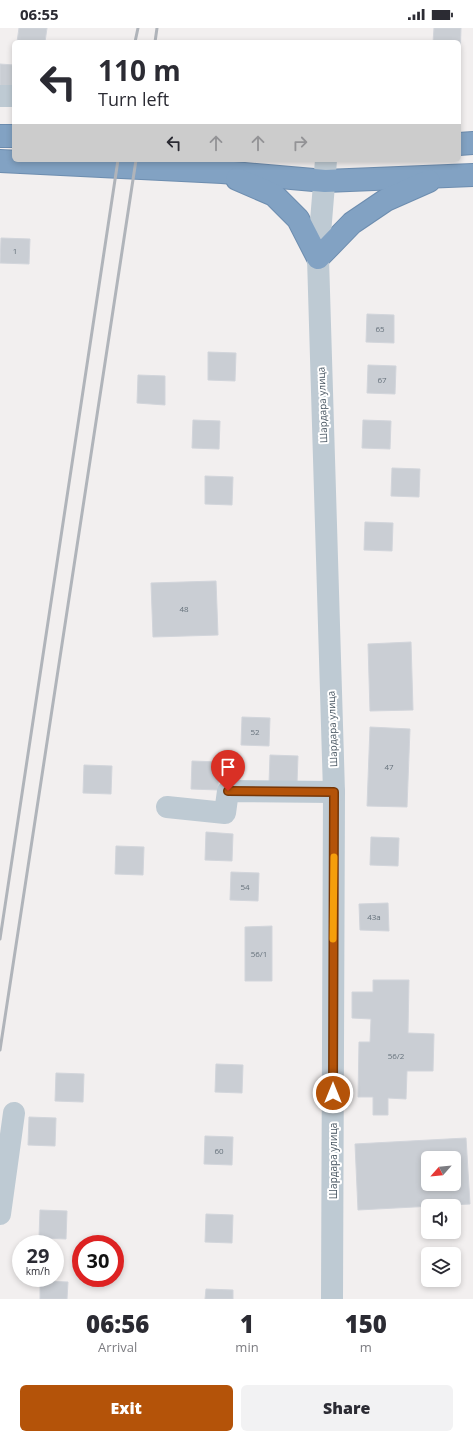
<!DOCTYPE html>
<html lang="en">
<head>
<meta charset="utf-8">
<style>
  body { margin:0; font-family:"Open Sans",sans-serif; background:#f2f2f3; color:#2b2b33; height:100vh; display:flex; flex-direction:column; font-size:15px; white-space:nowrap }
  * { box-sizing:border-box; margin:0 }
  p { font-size:13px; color:#7c7c81 }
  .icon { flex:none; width:22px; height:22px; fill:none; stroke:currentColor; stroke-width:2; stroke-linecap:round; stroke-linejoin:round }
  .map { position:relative; height:1271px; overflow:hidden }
  .side { display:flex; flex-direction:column; background:#fff; flex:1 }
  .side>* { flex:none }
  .hud { position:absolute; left:12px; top:12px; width:449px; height:122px; border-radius:6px; box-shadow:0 2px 6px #0003; background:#fff; color:#2b2b33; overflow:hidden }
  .needle { width:26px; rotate:243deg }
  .fabs { position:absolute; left:421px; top:1123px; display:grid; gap:8px }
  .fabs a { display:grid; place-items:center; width:40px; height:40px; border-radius:6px; background:#fff; box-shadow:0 2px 6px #0003; font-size:20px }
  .speed { position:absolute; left:12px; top:1207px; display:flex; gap:8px; font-size:20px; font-weight:700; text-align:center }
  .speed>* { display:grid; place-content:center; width:52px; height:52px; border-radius:50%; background:#fff; box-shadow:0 2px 6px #0003; line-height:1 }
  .speed small { font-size:10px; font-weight:400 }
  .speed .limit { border:6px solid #d22; background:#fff; color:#111 }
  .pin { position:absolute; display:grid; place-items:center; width:34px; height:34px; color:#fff; margin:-41px -17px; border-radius:50% 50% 50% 0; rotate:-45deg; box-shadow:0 0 4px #0007 }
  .pin .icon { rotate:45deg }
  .me { position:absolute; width:44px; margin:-22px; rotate:0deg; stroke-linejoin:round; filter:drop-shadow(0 0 3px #0008) }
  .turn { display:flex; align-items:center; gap:14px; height:84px; padding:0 20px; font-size:18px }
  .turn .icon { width:52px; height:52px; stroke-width:2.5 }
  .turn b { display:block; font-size:28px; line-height:34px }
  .lanes { display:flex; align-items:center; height:38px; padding:0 20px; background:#0003; justify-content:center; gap:20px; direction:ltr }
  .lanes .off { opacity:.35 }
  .eta { display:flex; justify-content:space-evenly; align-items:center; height:68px; text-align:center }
  .eta b { font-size:24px; font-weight:800; line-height:28px }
  .button { display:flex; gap:8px; margin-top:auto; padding:8px 20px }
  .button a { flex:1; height:46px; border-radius:6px; background:#b45309; color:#fff; font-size:16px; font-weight:800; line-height:46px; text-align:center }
  .button a+a { background:#f2f2f3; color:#2b2b33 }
  .status { display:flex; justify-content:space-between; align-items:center; height:28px; padding:0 20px; background:#fff; direction:ltr }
  .status svg { height:11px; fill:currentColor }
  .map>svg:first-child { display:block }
  .building { fill:#caced4; stroke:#d2d5db; fill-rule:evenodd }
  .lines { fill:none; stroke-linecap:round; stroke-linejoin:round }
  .highway-casing { stroke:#6d8daf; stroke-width:24 }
  .minor { stroke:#becad3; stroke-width:22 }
  .highway { stroke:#82a2c3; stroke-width:22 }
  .rail { stroke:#b0b4ba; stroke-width:3 }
  .route-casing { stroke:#753606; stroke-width:10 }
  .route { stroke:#b45309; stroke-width:7 }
  .slow { stroke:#f59e0b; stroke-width:7 }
  .labels { text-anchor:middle; stroke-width:4; stroke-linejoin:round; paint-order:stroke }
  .number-label { font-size:8px; fill:#66727c }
  .street-label { font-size:10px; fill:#45535f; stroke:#fff }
</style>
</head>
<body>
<div class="status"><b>06:55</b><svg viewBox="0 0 49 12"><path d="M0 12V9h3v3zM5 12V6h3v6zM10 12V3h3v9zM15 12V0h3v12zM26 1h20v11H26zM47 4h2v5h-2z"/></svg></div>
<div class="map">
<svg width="473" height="1271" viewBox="0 0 473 1271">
  <rect width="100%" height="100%" fill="#f2efef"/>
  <g class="building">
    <path d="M19,0H47L45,14H17Z"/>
    <path d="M434,0H461L459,68V14H433Z"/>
    <path d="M0,36L14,37V67H0Z"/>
    <path d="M1,210L30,211L29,236L0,235Z"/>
    <path d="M367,286L394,287V315L366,314Z"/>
    <path d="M208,324L236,325L235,353L208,352Z"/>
    <path d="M368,337L396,338L395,366L367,365Z"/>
    <path d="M138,347L165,348V377L137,375Z"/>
    <path d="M193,392L220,393L219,421L192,420Z"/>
    <path d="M363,392L391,393L390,421L362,420Z"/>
    <path d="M392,440L420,441L419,469L391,468Z"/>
    <path d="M205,448L233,449L232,477L205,476Z"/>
    <path d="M365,494L393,495L392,523L364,522Z"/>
    <path d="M216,553L218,607L153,609L151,555Z"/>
    <path d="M411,614L413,682L370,683L368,616Z"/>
    <path d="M242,689L270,690L269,718L241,717Z"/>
    <path d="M370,699L410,701L407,779L367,778Z"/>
    <path d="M270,727L298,728L297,756L269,755Z"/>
    <path d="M192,733L219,734L218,762L191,761Z"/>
    <path d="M84,737L112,738L111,766L83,765Z"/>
    <path d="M206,804L233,806L232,833L205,832Z"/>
    <path d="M371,809L399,810L398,838L370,837Z"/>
    <path d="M116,818L144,819L143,847L115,846Z"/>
    <path d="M231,844L259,845L258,873L230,872Z"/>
    <path d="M388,875L389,903L360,902L359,876Z"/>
    <path d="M272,898V953H245V899Z"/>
    <path d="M373,952H409L408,1005L434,1006L433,1043H407L406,1071L388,1070V1087H373V1069H358L359,1014H370L371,991L352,990V964H373Z"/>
    <path d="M216,1036L243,1037L242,1065L215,1064Z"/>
    <path d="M56,1045L84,1046L83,1074L55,1073Z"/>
    <path d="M29,1089L56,1090L55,1118L28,1117Z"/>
    <path d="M205,1108L233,1109L232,1137L204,1136Z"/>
    <path d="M466,1110L470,1176L358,1182L355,1116ZM428,1130H454V1156H428Z"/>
    <path d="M40,1182L67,1183L66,1211L39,1210Z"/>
    <path d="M206,1186L233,1187L232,1215L205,1214Z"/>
    <path d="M40,1253L68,1254L67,1271H40Z"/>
    <path d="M206,1261L233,1262V1271H205Z"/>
  </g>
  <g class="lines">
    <defs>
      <g id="highway">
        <path d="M0,108H14"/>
        <path d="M459,116L473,115"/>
        <path d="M0,133L222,144L325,153L473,147"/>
        <path d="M237,151L274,167L298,191L318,230L352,195L386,172L429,153"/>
      </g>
    </defs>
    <use href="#highway" class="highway-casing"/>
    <g class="minor">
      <path d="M0,68H14"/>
      <path d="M326,132L318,230L334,764L332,1271"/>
      <path d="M167,779L225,785L228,763L334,764"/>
      <path d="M0,1186L14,1085"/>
    </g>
    <use href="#highway" class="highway"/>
    <g class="rail">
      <path d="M135,14L138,0"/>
      <path d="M155,14L157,0"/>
      <path d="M0,911L118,132"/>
      <path d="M0,1022L136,132"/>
    </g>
  </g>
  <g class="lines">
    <defs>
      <path id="route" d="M228,763L334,764L333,1065"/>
    </defs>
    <use href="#route" class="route-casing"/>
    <use href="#route" class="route"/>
    <path class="slow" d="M333,911L334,829"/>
  </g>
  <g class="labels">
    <g class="number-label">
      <text x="15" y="226">1</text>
      <text x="380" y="304">65</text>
      <text x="382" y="355">67</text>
      <text x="184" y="584">48</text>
      <text x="255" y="707">52</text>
      <text x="389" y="742">47</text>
      <text x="245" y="862">54</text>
      <text x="374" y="892">43a</text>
      <text x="259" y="929">56/1</text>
      <text x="396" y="1031">56/2</text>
      <text x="219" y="1126">60</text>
    </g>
    <g class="street-label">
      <text transform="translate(322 377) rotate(-92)" y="4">Шардара улица</text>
      <text transform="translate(332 701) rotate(-92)" y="4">Шардара улица</text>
      <text transform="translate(333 1133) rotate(-90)" y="4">Шардара улица</text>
    </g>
  </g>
</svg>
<div class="fabs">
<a><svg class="needle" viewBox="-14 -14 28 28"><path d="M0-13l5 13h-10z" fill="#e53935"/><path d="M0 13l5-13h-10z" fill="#7c7c81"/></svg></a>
<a><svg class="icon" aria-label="sound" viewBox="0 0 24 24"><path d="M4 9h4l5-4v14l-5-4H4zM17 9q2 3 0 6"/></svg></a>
<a><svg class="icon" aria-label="layers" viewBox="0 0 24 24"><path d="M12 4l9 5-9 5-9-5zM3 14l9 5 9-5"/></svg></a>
</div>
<div class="speed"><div>29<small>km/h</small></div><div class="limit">30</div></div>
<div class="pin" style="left:228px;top:763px;background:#d93025"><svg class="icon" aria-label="arrive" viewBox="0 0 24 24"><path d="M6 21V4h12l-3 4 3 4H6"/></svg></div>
<svg class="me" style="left:333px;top:1065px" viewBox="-20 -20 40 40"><circle r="17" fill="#b45309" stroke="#fff" stroke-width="3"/><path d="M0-11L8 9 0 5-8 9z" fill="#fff"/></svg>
<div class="hud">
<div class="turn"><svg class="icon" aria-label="left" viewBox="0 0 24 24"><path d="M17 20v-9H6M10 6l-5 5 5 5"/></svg><div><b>110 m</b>Turn left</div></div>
<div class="lanes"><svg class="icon" aria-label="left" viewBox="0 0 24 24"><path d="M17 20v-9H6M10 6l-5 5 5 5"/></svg><svg class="icon off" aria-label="ahead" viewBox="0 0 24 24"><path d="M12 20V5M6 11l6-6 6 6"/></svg><svg class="icon off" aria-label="ahead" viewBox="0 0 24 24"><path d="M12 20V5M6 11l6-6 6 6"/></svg><svg class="icon off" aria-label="right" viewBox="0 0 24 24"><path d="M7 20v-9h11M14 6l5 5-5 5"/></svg></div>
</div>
</div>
<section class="side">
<div class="eta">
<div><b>06:56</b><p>Arrival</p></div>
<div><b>1</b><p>min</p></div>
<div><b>150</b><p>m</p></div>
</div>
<div class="button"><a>Exit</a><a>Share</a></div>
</section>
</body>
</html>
